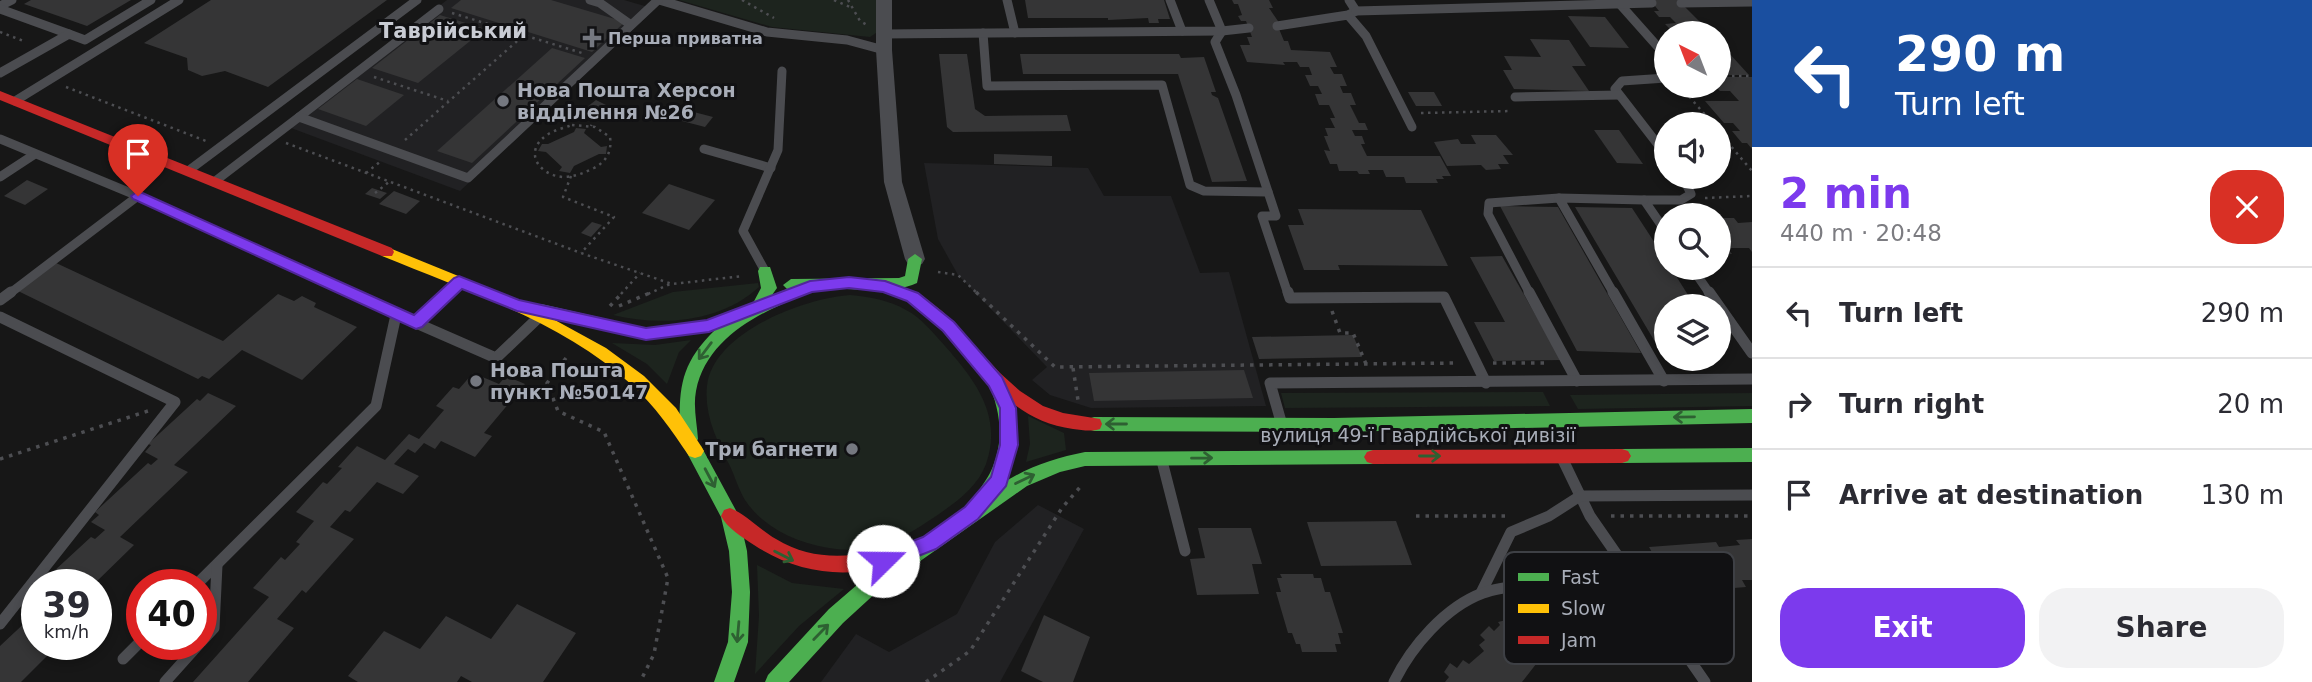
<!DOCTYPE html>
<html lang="en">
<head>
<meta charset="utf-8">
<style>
  body { margin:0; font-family:"DejaVu Sans",sans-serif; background:#f2f2f3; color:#2b2b33; height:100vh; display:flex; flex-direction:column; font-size:26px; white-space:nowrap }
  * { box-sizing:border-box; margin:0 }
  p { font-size:23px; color:#7c7c81 }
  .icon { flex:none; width:38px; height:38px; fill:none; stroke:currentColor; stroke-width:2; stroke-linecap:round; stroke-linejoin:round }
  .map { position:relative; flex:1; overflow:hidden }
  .side { display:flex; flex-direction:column; background:#fff; width:560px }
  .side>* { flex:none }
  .guide { background:#1a4fa0; color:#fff; overflow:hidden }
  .needle { width:46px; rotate:318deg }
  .controls { position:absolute; left:1654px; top:21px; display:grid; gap:14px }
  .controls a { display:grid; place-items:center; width:77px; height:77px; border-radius:50%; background:#fff; box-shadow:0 4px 10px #0003; font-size:35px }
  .speed { position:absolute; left:21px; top:569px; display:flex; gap:14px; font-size:35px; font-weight:700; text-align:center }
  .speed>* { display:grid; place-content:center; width:91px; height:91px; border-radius:50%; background:#fff; box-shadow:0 4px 10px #0003; line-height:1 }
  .speed small { font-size:18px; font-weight:400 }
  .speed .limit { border:10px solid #d22; background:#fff; color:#111 }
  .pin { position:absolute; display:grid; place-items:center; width:60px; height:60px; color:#fff; margin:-72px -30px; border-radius:50% 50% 50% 0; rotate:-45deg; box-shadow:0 0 7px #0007 }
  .pin .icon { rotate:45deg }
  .me { position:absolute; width:77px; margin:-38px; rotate:68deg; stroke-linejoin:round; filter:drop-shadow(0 0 5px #0008) }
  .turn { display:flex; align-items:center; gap:24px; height:147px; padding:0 28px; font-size:32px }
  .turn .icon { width:91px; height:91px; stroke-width:2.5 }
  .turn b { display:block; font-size:49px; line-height:60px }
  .round { display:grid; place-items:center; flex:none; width:74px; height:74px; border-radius:28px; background:#f2f2f3 }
  .head { display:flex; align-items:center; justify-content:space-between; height:119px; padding:0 28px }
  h1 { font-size:42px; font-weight:800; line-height:52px; color:#7c3aed }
  .button { display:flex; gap:14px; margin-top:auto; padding:14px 28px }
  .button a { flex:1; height:80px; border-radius:28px; background:#7c3aed; color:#fff; font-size:28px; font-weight:800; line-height:80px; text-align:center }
  .button a+a { background:#f2f2f3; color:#2b2b33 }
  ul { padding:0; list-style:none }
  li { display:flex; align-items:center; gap:21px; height:91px; padding:0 28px; border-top:2px solid #e1e1e2 }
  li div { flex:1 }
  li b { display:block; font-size:26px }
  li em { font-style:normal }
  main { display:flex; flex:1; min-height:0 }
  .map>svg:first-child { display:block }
  .built { fill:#212123 }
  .green { fill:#1d241e }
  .building { fill:#353536 }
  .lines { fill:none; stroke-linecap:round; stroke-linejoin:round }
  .path-far1 { stroke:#4d4e52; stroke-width:2.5; stroke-dasharray:2.5 4.5; stroke-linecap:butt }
  .path { stroke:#4d4e52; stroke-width:3.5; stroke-dasharray:3.5 6; stroke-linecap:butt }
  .lane-far1 { stroke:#4b4c50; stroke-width:9 }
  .lane { stroke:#4b4c50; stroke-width:11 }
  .street { fill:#4b4c50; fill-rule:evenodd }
  .fast { fill:#4caf50; fill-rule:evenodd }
  .slow { fill:#ffc107; fill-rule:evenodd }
  .jam { fill:#c62828; fill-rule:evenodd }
  .oneway { stroke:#2e6032 }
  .route { fill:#7c3aed; stroke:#51269a; stroke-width:2 }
  .poi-dot { fill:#757880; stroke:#111113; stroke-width:2.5 }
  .labels { text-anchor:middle; stroke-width:6; stroke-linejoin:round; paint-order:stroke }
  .far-poi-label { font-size:16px; font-weight:bold; fill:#a8adb8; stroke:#111113; text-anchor:start }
  .poi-label { font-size:19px; font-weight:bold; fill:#a8adb8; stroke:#111113; text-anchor:start }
  .street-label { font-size:19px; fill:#a8adb8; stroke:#111113 }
  .far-district-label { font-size:21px; font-weight:bold; fill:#c9ccd4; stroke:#111113 }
  .key { fill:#111113; stroke:#3e4045; stroke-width:2 }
  .key-label { font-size:19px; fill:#a8adb8 }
</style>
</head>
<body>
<main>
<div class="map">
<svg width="1752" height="682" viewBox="0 0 1752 682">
  <rect width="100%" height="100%" fill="#171717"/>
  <g class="built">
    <path d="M447,0H624L655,9L460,191L283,125Z"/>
    <path d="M924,163L1088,168L1104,196H1171L1200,273L1229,272L1266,406L1091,408L1050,395L1032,380L1047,367L958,275L938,239Z"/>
    <path d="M1038,505L1084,529L1000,682H821L856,634L889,652L957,614L995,542Z"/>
  </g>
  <g class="green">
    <path d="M679,0H879V31L870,37L772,27Z"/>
    <path d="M758,283L759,287C721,322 662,327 613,315L673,292Z"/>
    <path d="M850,295C870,297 889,300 906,310C922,318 933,333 945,346C975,380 1003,416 986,464C977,489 951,506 930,520C903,539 870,553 836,549C802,545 765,530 745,500C739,490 735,477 730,466C717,441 704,415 707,386C713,332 805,298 850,295Z"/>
    <path d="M691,340L679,352L667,384L647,364L612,343L655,345Z"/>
    <path d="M1543,392L1550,406L1285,408L1281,393Z"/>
    <path d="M1752,393V406L1578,409L1570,395Z"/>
    <path d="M1028,416L1064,433L1066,450L1026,462L1030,444Z"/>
    <path d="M757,565L792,583L844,589L799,626L755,674L759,616Z"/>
  </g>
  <g class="building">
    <path d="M31,0H131L87,26L24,4Z"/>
    <path d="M211,0H387L268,87L225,71L202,76L188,70L187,58L144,43Z"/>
    <path d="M461,0H551L625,22L592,52L451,8Z"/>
    <path d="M1025,0H1164L1170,19H1158L1159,23H1149L1148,18L1108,20V18H1028Z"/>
    <path d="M1232,0H1269L1273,8H1269L1280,24H1277L1284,41H1288L1291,50L1330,52L1337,67H1330L1334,74H1342L1347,86H1340L1343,93H1351L1356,105H1350L1359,123H1365L1368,130H1352L1355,136H1362L1365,144H1361L1367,156H1440L1451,176H1442L1444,179H1436L1438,183H1406L1404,177H1386L1383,170H1368L1370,174H1359L1357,171H1339L1337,164H1330L1324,150L1330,151L1324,136H1328L1325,128H1335L1330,118H1335L1329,105H1319L1315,94H1322L1318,86H1310L1305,75H1312L1309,67H1300L1297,62H1283L1285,65L1247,62L1240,45H1250L1247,37H1252L1246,21H1241L1238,16L1242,15L1238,4H1234Z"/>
    <path d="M1650,0H1678L1711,33H1679L1671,30L1665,24L1676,23L1670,17H1659L1654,11H1659Z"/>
    <path d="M440,15L485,29L418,83L372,68Z"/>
    <path d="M1568,16L1605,17L1629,48L1590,47Z"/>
    <path d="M1530,39L1569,40L1586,66H1572L1589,91L1514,89L1503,70H1512L1504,56L1541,57Z"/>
    <path d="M1718,41L1749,75H1718Z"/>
    <path d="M552,48L585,58L472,163L437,151Z"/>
    <path d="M939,54H967L975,109L985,116L1067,115L1071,131L953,132L947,127Z"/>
    <path d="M1020,54H1179L1181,58L1204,57L1216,92H1211L1212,95L1218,98L1247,181L1212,182L1178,74H1023Z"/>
    <path d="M1718,77H1752V149L1747,143H1742L1732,131H1740L1733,123H1724L1705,101H1739L1730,91H1720L1715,86H1718Z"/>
    <path d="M357,79L404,95L366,126L318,109Z"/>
    <path d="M1408,92H1434L1442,106H1416Z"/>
    <path d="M596,100L606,105L597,112L587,107Z"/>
    <path d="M690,111L713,117L705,127L682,121Z"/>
    <path d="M576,128L586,129L584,133L601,147L607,146L606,154H599L574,166L570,173L559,171L562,167L546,152L538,151L542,144H548L574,132Z"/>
    <path d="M1594,130H1619L1643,164L1617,163Z"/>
    <path d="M1471,135H1496L1513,155H1503L1509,164H1498L1501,169L1486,170L1481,165L1447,166L1434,142L1458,139L1461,144H1476Z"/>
    <path d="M994,154L1052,156V166L994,164Z"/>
    <path d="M27,180L48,189L25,205L4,196Z"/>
    <path d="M669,184L715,200L689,230L642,213Z"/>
    <path d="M372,188L387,193L380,199L365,194Z"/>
    <path d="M394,191L420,201L406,214L379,204Z"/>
    <path d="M1500,206L1558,207L1641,353L1577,351Z"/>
    <path d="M1575,207L1632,208L1666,260V268H1671L1695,306H1666V352H1661Z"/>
    <path d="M1298,209L1421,210L1448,266L1338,265L1340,270H1304L1288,225H1304Z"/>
    <path d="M1719,218H1734L1738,223L1752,222V252L1749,248H1727L1732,254L1718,255V223H1723Z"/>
    <path d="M592,222L602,225L591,237L581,233Z"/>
    <path d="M1502,256L1561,360L1494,361L1474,322H1505L1470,257Z"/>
    <path d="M54,262L223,341L278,294L294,301L302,296L316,303L314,307L357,327L302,380L242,350L209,379L202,376L198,379L16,290Z"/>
    <path d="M1353,335L1362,357L1259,359L1252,337Z"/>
    <path d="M1244,370L1253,398L1094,401L1089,373Z"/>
    <path d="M473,373L499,384L506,376L525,384L484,433L492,436L475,457L441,441L435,449L424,443L415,453L408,449L394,464L419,476L403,494L377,482L350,512L345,510L330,527L354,539L306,593L302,590L277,619L294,628L248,682H193L269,597L253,588L281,557L285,560L300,544L296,542L314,521L296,512L323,482L327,484L342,468L338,467L357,446L385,460L409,434L419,439L444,410L436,406L453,387L459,389Z"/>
    <path d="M208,393L236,406L174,465L188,472L120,537L134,545L94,584H40L91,537L95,539L105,530L91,522L99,515L95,512L148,463L151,465L158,459L145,452L151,445L148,444L197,399L200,401Z"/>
    <path d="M1396,521L1412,565L1321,566L1307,522Z"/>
    <path d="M1198,528H1251L1262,564H1252L1259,594L1197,595L1190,559L1205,558Z"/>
    <path d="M1752,539V580H1742L1746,587L1734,588L1731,583L1686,586L1689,592L1674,593L1670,586L1660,587L1641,555L1653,554L1649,547L1716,542L1719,547L1740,545L1736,540Z"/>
    <path d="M1280,574H1313L1314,578H1321L1325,592H1330L1343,633H1338L1341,644H1335L1337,652H1302L1300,644H1296L1292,633H1288L1276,592H1281L1277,578H1282Z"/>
    <path d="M1602,603L1606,607H1618L1641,645L1626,646L1630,655L1613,656L1609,647L1566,652L1568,660L1555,661L1551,654L1540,659L1522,682H1445L1449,677L1444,672L1450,663L1457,668L1463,660L1469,664L1484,651L1479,645L1485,640L1480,635L1489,626L1494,631L1500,625L1498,622L1527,615L1526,609Z"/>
    <path d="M517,604L576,633L543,682H472L461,676L457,682H358L348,676L384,631L420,649L446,616L491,639Z"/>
    <path d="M1044,615L1090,637L1073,682H1043L1021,671Z"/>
    <path d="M31,617L37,618V644H59L21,682H0V646Z"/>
  </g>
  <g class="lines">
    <g class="path-far1">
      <path d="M742,0L774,18"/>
      <path d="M834,0L850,7"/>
      <path d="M848,0L860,21L867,25"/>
      <path d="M452,13L582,53"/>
      <path d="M0,32L26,42"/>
      <path d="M1718,76H1752"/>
      <path d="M374,77L448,101"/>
      <path d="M1680,86L1713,124"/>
      <path d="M66,87L206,141"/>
      <path d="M591,110L598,113L591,126"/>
      <path d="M1421,113L1511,111"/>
      <path d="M572,125L595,127L610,137C612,151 607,161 594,168C584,173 574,177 563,177C538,175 523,151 547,135C554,130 564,128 572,125Z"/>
      <path d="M1718,131L1752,171"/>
      <path d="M405,140L524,35"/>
      <path d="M286,143L581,253L672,284L743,276"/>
      <path d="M366,173L381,161"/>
      <path d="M571,176L563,197L614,217L581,253"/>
      <path d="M375,193L389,182"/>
      <path d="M1705,198L1752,196"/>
      <path d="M938,272L958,275L978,294"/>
      <path d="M621,294L640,273"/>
      <path d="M648,294L670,284"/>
    </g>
    <g class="path">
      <path d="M976,292L1055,367L1458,363"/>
      <path d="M610,306L623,292"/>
      <path d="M619,306L652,292"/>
      <path d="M1332,311L1340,333H1353L1366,364"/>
      <path d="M566,358L547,383L558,411L604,432L668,578L654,654L640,682"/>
      <path d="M1493,363H1549"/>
      <path d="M1073,368L1078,400"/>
      <path d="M0,459L148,411"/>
      <path d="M1416,516H1505"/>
      <path d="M1611,516H1752"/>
      <path d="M926,682L970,651L1062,508L1081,486"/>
    </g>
    <g class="lane-far1">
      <path d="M590,0L600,3L631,25"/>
      <path d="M659,0L767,32L847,40L884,50"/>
      <path d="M1007,0L1015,33"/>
      <path d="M1170,0L1182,31"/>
      <path d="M1209,0L1222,31L1215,42L1236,95L1276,216H1262L1288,294"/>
      <path d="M1349,0L1356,11L1350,14"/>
      <path d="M1618,2L1666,56"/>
      <path d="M1681,3L1752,2"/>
      <path d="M0,6L12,0"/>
      <path d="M0,9L69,34"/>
      <path d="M1356,11L1652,3"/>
      <path d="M1277,26L1348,15L1366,36L1412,127"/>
      <path d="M983,33L987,86L1162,85L1190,185L1204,191L1268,192"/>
      <path d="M884,34L1222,31L1249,28"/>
      <path d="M0,73L69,34L85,40L151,0"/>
      <path d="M1666,78L1622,81L1615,89L1666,155"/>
      <path d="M1515,97L1619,95"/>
      <path d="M15,101L179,0"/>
      <path d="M299,117L439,9"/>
      <path d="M0,139L138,196L351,294"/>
      <path d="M704,149L771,168"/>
      <path d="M188,171L417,0"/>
      <path d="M0,177L35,154"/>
      <path d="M214,182L299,117L468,178L658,0"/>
      <path d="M1666,232L1644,200H1681L1691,194L1683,177"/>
      <path d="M1692,268L1710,294"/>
      <path d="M765,271L743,231L778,150L782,71"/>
      <path d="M9,294L138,196"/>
      <path d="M447,294L459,282"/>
      <path d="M1530,294L1488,214L1489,203L1559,198"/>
      <path d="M1614,294L1559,198L1644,200"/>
    </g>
    <g class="lane">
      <path d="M348,292L416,323"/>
      <path d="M449,292L416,323L496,358L538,318"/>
      <path d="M1288,292L1290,298L1444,297L1486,383"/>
      <path d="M1529,292L1577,381"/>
      <path d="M1613,292L1664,381"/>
      <path d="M1709,292L1752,353"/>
      <path d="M0,300L11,292"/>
      <path d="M0,317L175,402L0,624"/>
      <path d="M1282,425L1270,383L1752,379"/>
      <path d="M1562,458L1590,516L1705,682"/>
      <path d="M1162,461L1185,551"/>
      <path d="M197,584L376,406L396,315"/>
      <path d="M1481,593L1511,532L1549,516L1580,496L1752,495"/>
      <path d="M201,642L214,628L217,565"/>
      <path d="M123,659L142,640"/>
      <path d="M165,682L199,644"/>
      <path d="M1394,682C1411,647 1445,607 1483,593C1502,586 1523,586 1543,583"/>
    </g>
    <path class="street" d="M876,0H892V50L902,182L925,259L922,264L915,266L908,264L905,259L884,182L876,50Z"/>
    <g class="fast">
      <path d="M915,254L922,259L917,283C885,297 851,285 817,290C808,292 797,298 787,302C747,319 705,345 696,391C693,407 697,423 698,439L695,444L701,446L739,516L747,551L750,592L748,642L734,682H714L728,642L732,592L729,551L721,517L686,451L689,446L683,444L680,439C679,391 678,366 715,330L646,340L541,316L533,310L541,304L646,328L708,320L752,305L761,288L758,271L760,267H770L777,288L772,295L787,289L783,285L791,279L899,278L905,276L908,259Z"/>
      <path d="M996,375L1002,377C1020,414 1020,448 1002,484C1027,467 1055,458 1085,452L1373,450L1379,452L1382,457L1379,462L1373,464L1085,466L1060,472L1027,486L879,590L843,623L789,682H765L768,675L829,609L865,578L975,503C975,493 985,483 990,473C1005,443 1001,412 988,382L990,377Z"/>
      <path d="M1752,409V423L1334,432L1094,431L1088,429L1086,424L1088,419L1094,417L1334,418Z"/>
      <path d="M1752,448V462L1622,463L1616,461L1613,456L1616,451L1622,449Z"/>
    </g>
    <path class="slow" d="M387,247L522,302L606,348L644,376L676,408L701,446L704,451L701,456L695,458L689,456C672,431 655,406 632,385C563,322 467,291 382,256L380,252L382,248Z"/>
    <g class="jam">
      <path d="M0,91L392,248L394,252L392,256H382L0,100Z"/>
      <path d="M885,280L920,294L943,312L1000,373L1020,391L1043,406L1063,413L1100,419L1102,424L1100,429C1091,432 1082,430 1073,429C996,420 968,341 910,302C901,296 889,294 880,290L877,286Z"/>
      <path d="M1622,449L1628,451L1631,456L1628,461L1622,463L1373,464L1367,462L1364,457L1367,452L1373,450Z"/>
      <path d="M730,508C746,514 760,530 776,539C817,564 860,557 904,544L911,547L913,553L911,559C856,580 803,577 754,545C742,537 727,528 721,516L724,510Z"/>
    </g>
  </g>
  <defs><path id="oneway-shaft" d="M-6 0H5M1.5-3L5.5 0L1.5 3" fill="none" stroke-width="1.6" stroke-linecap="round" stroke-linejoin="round" transform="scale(1.75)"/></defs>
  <g class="oneway">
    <use href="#oneway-shaft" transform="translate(705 351) rotate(127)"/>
    <use href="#oneway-shaft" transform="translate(1684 417) rotate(179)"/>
    <use href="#oneway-shaft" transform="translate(1116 424) rotate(-180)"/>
    <use href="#oneway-shaft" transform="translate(1430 456)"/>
    <use href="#oneway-shaft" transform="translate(1202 458) rotate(-1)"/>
    <use href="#oneway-shaft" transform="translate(710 478) rotate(62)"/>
    <use href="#oneway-shaft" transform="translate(1025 479) rotate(-26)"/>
    <use href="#oneway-shaft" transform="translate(784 556) rotate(27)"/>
    <use href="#oneway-shaft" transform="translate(738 632) rotate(95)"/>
    <use href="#oneway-shaft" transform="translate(821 632) rotate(-46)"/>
  </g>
  <path class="route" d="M138,191L414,315L454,278L459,276L519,300L646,328L707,320L810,281L849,277L885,281L918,293L954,322L1002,377L1016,408L1018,445L1006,486L978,519L936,549L883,570L876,567L873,561L876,555L923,537L965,507L991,477L1000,445V408L989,386L943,331L907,301L883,292L849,288L812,292L709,332L646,340L517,311L462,289L422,327L416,329L133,199L131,196Z"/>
  <g class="poi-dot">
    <path d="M588.5 27.5h7v7h7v7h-7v7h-7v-7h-7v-7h7z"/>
    <circle cx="503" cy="101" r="7"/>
    <circle cx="476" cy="381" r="7"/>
    <circle cx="852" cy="449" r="7"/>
  </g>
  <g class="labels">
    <g class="far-poi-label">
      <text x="608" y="44">Перша приватна</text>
    </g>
    <g class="poi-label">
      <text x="517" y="97">Нова Пошта Херсон<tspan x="517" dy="22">відділення №26</tspan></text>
      <text x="490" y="377">Нова Пошта<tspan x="490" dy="22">пункт №50147</tspan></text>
      <text x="838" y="456" text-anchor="end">Три багнети</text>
    </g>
    <g class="street-label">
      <text x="1418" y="442">вулиця 49-ї Гвардійської дивізії</text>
    </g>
    <g class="far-district-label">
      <text x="453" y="38">Таврійський</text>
    </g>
  </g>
  <rect x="1504" y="552" width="230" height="112" rx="10" class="key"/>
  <rect x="1518" y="573" width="31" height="8" fill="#4caf50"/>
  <rect x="1518" y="604" width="31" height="9" fill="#ffc107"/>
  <rect x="1518" y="636" width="31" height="8" fill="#c62828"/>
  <g class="key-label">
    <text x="1561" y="584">Fast</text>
    <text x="1561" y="615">Slow</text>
    <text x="1561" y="647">Jam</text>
  </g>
</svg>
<div class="controls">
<a><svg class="needle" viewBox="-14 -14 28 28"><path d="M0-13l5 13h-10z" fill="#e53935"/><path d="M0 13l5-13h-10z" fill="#7c7c81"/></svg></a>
<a><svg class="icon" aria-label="sound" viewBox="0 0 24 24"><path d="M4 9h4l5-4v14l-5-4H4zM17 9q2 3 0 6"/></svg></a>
<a><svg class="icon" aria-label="search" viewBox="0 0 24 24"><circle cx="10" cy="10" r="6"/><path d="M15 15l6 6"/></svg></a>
<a><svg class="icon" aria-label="layers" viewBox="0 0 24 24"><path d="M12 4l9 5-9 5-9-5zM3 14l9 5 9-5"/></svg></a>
</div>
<div class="speed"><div>39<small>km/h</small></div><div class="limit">40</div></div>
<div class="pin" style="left:138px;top:196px;background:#d93025"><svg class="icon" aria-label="arrive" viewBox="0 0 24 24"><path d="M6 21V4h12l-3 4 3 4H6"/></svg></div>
<svg class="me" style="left:883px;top:561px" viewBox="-20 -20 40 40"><circle r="19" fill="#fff"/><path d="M0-13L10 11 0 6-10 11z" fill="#7c3aed"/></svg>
</div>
<section class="side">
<div class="guide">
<div class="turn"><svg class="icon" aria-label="left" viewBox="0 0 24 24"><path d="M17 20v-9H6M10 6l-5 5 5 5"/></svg><div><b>290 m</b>Turn left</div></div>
</div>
<div class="head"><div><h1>2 min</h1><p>440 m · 20:48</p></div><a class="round" style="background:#d93025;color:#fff"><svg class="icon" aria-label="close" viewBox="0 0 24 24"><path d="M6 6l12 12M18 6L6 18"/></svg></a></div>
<ul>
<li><svg class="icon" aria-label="left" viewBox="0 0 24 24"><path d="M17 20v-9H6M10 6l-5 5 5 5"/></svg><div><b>Turn left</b></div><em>290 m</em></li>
<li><svg class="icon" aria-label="right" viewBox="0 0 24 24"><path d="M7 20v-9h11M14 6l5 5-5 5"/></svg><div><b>Turn right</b></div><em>20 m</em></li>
<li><svg class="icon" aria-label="arrive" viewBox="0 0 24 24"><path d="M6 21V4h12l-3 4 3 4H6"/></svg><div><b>Arrive at destination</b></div><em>130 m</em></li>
</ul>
<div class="button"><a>Exit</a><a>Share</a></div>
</section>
</main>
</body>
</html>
